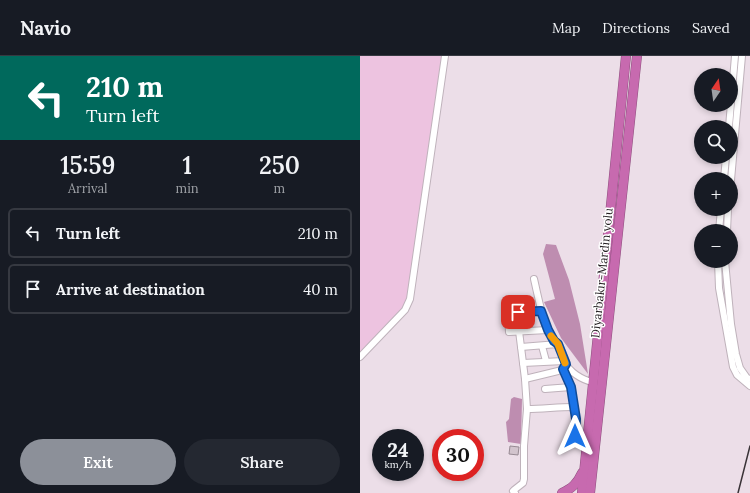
<!DOCTYPE html>
<html lang="en">
<head>
<meta charset="utf-8">
<style>
  body { margin:0; font-family:Lora,serif; background:#242831; color:#f1f3f6; height:100vh; display:flex; flex-direction:column; font-size:15px; white-space:nowrap }
  * { box-sizing:border-box; margin:0 }
  p { font-size:13px; color:#9ea1a6 }
  .icon { flex:none; width:22px; height:22px; fill:none; stroke:currentColor; stroke-width:2; stroke-linecap:round; stroke-linejoin:round }
  .map { position:relative; flex:1; overflow:hidden }
  .sheet { display:flex; flex-direction:column; background:#171b24; width:360px }
  .sheet>* { flex:none }
  .banner { background:#00695c; color:#fff; overflow:hidden }
  .needle { width:26px; rotate:13deg }
  .controls { position:absolute; left:334px; top:12px; display:grid; gap:8px }
  .controls a { display:grid; place-items:center; width:44px; height:44px; border-radius:50%; background:#171b24; box-shadow:0 2px 6px #0003; font-size:20px }
  .speed { position:absolute; left:12px; top:373px; display:flex; gap:8px; font-size:20px; font-weight:700; text-align:center }
  .speed>* { display:grid; place-content:center; width:52px; height:52px; border-radius:50%; background:#171b24; box-shadow:0 2px 6px #0003; line-height:1 }
  .speed small { font-size:10px; font-weight:400 }
  .speed .limit { border:6px solid #d22; background:#fff; color:#111 }
  .pin { position:absolute; display:grid; place-items:center; width:34px; height:34px; color:#fff; margin:-17px; border-radius:8px; box-shadow:0 2px 6px #0006 }
  .me { position:absolute; width:44px; margin:-22px; rotate:0deg; stroke-linejoin:round; filter:drop-shadow(0 0 3px #0008) }
  .turn { display:flex; align-items:center; gap:14px; height:84px; padding:0 20px; font-size:18px }
  .turn .icon { width:52px; height:52px; stroke-width:2.5 }
  .turn b { display:block; font-size:28px; line-height:34px }
  .eta { display:flex; justify-content:space-evenly; align-items:center; height:68px; text-align:center }
  .eta b { font-size:24px; font-weight:600; line-height:28px }
  .cta { display:flex; gap:8px; margin-top:auto; padding:8px 20px }
  .cta a { flex:1; height:46px; border-radius:24px; background:#8c9099; color:#fff; font-size:16px; font-weight:600; line-height:46px; text-align:center }
  .cta a+a { background:#242831; color:#f1f3f6 }
  ul { padding:0; list-style:none }
  li { display:flex; align-items:center; gap:12px; height:50px; margin:0 8px 6px; padding:0 12px; border:2px solid #363941; border-radius:6px }
  li div { flex:1 }
  li b { display:block; font-size:15px }
  li em { font-style:normal }
  header { display:flex; align-items:center; gap:24px; box-sizing:border-box; height:56px; padding:0 20px; background:#171b24; border-bottom:1px solid #363941 }
  header strong { font-size:19px }
  nav { display:flex; gap:22px; margin-inline-start:auto; font-size:14px }
  main { display:flex; flex:1; min-height:0 }
  .map>svg:first-child { display:block }
  .green { fill:#edc3e0 }
  .forest { fill:#be8db0 }
  .building { fill:#d2c4cd; stroke:#978a93 }
  .lines { fill:none; stroke-linecap:round; stroke-linejoin:round }
  .minor-casing { stroke:#bfb2bb; stroke-width:8 }
  .highway-casing { stroke:#8e507e; stroke-width:10 }
  .minor { stroke:#fff; stroke-width:6 }
  .highway { stroke:#c76aaf; stroke-width:9 }
  .rail { stroke:#393337; stroke-width:1.5 }
  .route-casing { stroke:#114b97; stroke-width:10 }
  .route { stroke:#1a73e8; stroke-width:7 }
  .slow { stroke:#f59e0b; stroke-width:7 }
  .labels { text-anchor:middle; stroke-width:3; stroke-linejoin:round; paint-order:stroke }
  .street-label { font-size:12px; fill:#241f22; stroke:#fff }
</style>
</head>
<body>
<header>
<strong>Navio</strong>
<nav><a>Map</a><a>Directions</a><a>Saved</a></nav>
</header>
<main>
<section class="sheet">
<div class="banner">
<div class="turn"><svg class="icon" aria-label="left" viewBox="0 0 24 24"><path d="M17 20v-9H6M10 6l-5 5 5 5"/></svg><div><b>210 m</b>Turn left</div></div>
</div>
<div class="eta">
<div><b>15:59</b><p>Arrival</p></div>
<div><b>1</b><p>min</p></div>
<div><b>250</b><p>m</p></div>
</div>
<ul>
<li><svg class="icon" aria-label="left" viewBox="0 0 24 24"><path d="M17 20v-9H6M10 6l-5 5 5 5"/></svg><div><b>Turn left</b></div><em>210 m</em></li>
<li><svg class="icon" aria-label="arrive" viewBox="0 0 24 24"><path d="M6 21V4h12l-3 4 3 4H6"/></svg><div><b>Arrive at destination</b></div><em>40 m</em></li>
</ul>
<div class="cta"><a>Exit</a><a>Share</a></div>
</section>
<div class="map">
<svg width="390" height="437" viewBox="0 0 390 437">
  <rect width="100%" height="100%" fill="#ecdee8"/>
  <path class="green" d="M0,0H82L49,238C41,261 16,280 0,297Z"/>
  <g class="forest">
    <path d="M186,188L196,189L209,224L220,268L228,318L201,282L184,246L195,243L183,198Z"/>
    <path d="M154,341L162,343L161,388L148,386L146,366L149,363L151,343Z"/>
  </g>
  <path class="building" d="M150,390L159,391L158,399L149,398Z"/>
  <g class="lines">
    <defs>
      <g id="minor">
        <path d="M369,71L375,0"/>
        <path d="M364,123L366,101"/>
        <path d="M371,124L382,0"/>
        <path d="M359,175L361,153"/>
        <path d="M367,175L368,153"/>
        <path d="M358,205L359,232L373,311L377,319L390,330"/>
        <path d="M365,205L371,268L376,298L380,312L387,322L390,323"/>
        <path d="M174,223C178,240 181,258 188,275C191,281 196,284 199,290C202,295 202,300 204,305C209,316 222,324 233,326"/>
        <path d="M147,246L149,276L188,274"/>
        <path d="M147,257L181,255"/>
        <path d="M182,290L186,305"/>
        <path d="M161,291L198,288"/>
        <path d="M0,301L45,254L50,243L85,0"/>
        <path d="M163,307L204,305"/>
        <path d="M203,313L211,331L216,363L215,380"/>
        <path d="M165,323L198,315L203,313L205,310"/>
        <path d="M185,333L211,331"/>
        <path d="M167,353C183,353 197,351 213,351"/>
        <path d="M155,437L153,435L154,434L163,427L164,423V390L167,353L165,323L159,275"/>
      </g>
      <g id="highway">
        <path d="M202,437C212,432 217,428 222,417"/>
        <path d="M222,437L266,0"/>
        <path d="M230,437L277,0"/>
      </g>
    </defs>
    <use href="#minor" class="minor-casing"/>
    <use href="#highway" class="highway-casing"/>
    <use href="#minor" class="minor"/>
    <use href="#highway" class="highway"/>
    <path class="rail" d="M378,437L390,390"/>
  </g>
  <g class="lines">
    <defs>
      <path id="route" d="M158,256L181,255L188,274L194,285L198,288L206,308L203,313L211,331L216,363L215,380"/>
    </defs>
    <use href="#route" class="route-casing"/>
    <use href="#route" class="route"/>
    <path class="slow" d="M191,280L198,288L205,307"/>
  </g>
  <g class="labels">
    <g class="street-label">
      <text transform="translate(242 217) rotate(-84)" y="4">Diyarbakır-Mardin yolu</text>
    </g>
  </g>
</svg>
<div class="controls">
<a><svg class="needle" viewBox="-14 -14 28 28"><path d="M0-13l5 13h-10z" fill="#e53935"/><path d="M0 13l5-13h-10z" fill="#9ea1a6"/></svg></a>
<a><svg class="icon" aria-label="search" viewBox="0 0 24 24"><circle cx="10" cy="10" r="6"/><path d="M15 15l6 6"/></svg></a>
<a>+</a>
<a>−</a>
</div>
<div class="speed"><div>24<small>km/h</small></div><div class="limit">30</div></div>
<div class="pin" style="left:158px;top:256px;background:#d93025"><svg class="icon" aria-label="arrive" viewBox="0 0 24 24"><path d="M6 21V4h12l-3 4 3 4H6"/></svg></div>
<svg class="me" style="left:215px;top:380px" viewBox="-20 -20 40 40"><path d="M0-17L14 15 0 8-14 15z" fill="#1a73e8" stroke="#fff" stroke-width="4"/></svg>
</div>
</main>
</body>
</html>
